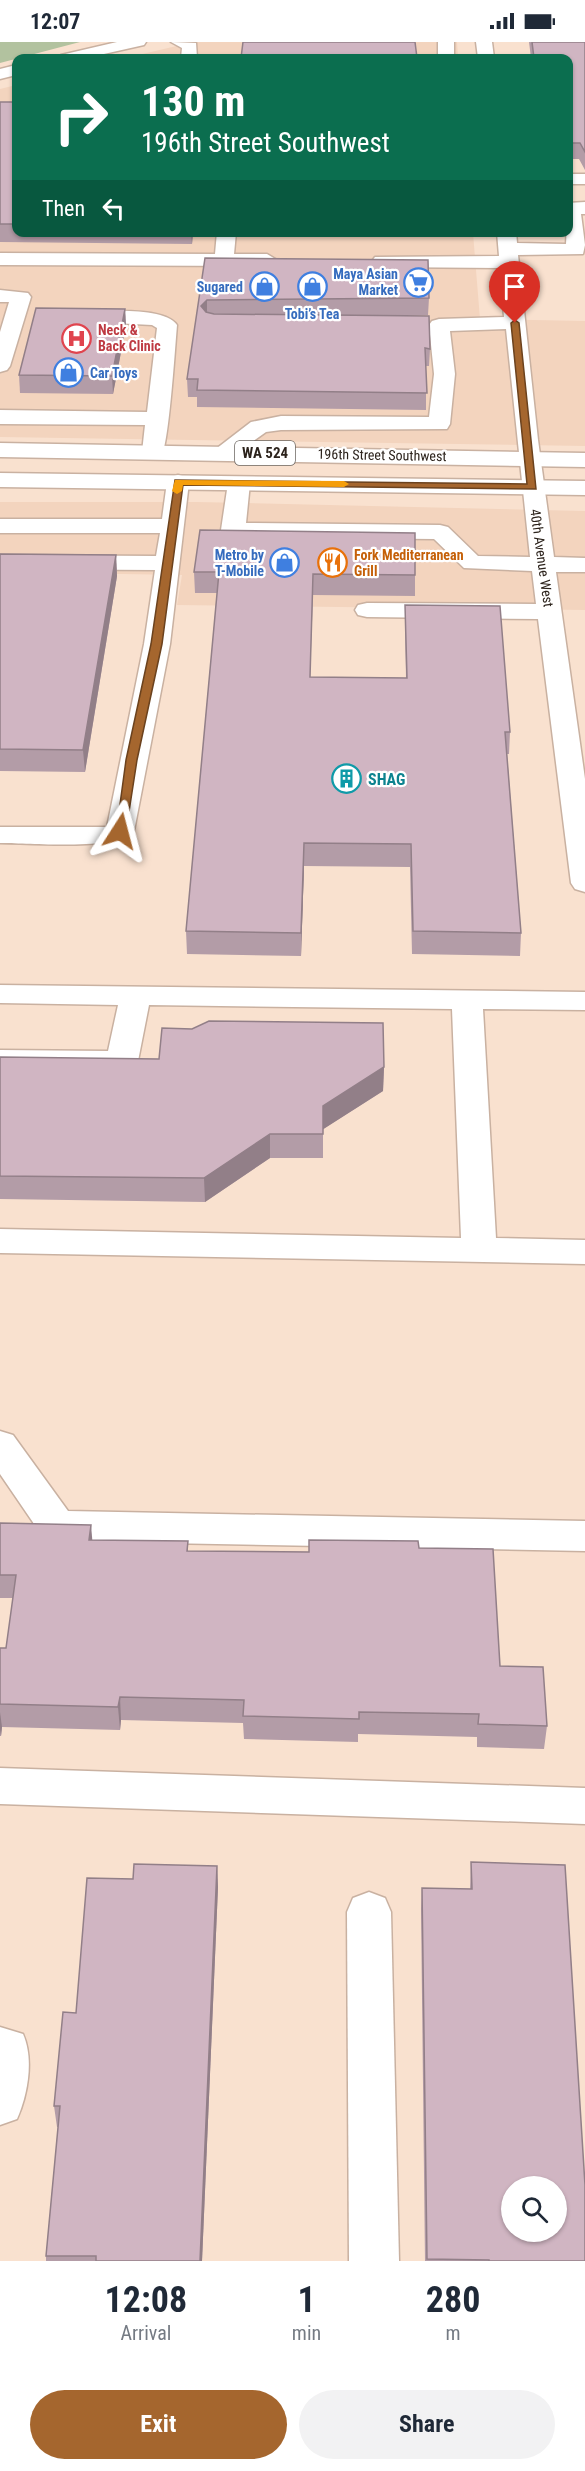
<!DOCTYPE html>
<html lang="en">
<head>
<meta charset="utf-8">
<style>
  body { margin:0; font-family:"Roboto Condensed",sans-serif; background:#f2f2f3; color:#1f2937; height:100vh; display:flex; flex-direction:column; font-size:22px; white-space:nowrap }
  * { box-sizing:border-box; margin:0 }
  p { font-size:20px; color:#747a83 }
  .icon { flex:none; width:33px; height:33px; fill:none; stroke:currentColor; stroke-width:2; stroke-linecap:round; stroke-linejoin:round }
  .map { position:relative; height:2219px; overflow:hidden }
  .panel { display:flex; flex-direction:column; background:#fff; flex:1 }
  .panel>* { flex:none }
  .hud { position:absolute; left:12px; top:12px; width:561px; height:183px; border-radius:12px; box-shadow:0 2px 4px #0004; background:#0b6e4f; color:#fff; overflow:hidden }
  .controls { position:absolute; left:501px; top:2134px; display:grid; gap:12px }
  .controls a { display:grid; place-items:center; width:66px; height:66px; border-radius:50%; background:#fff; box-shadow:0 2px 4px #0004; font-size:30px }
  .pin { position:absolute; display:grid; place-items:center; width:51px; height:51px; color:#fff; margin:-62px -26px; border-radius:50% 50% 50% 0; rotate:-45deg; box-shadow:0 0 6px #0007 }
  .pin .icon { rotate:45deg }
  .me { position:absolute; width:66px; margin:-33px; rotate:9deg; stroke-linejoin:round; filter:drop-shadow(0 0 4px #0008) }
  .turn { display:flex; align-items:center; gap:21px; height:126px; padding:0 30px; font-size:27px }
  .turn .icon { width:78px; height:78px; stroke-width:2.5 }
  .turn b { display:block; font-size:42px; line-height:51px }
  .then { display:flex; align-items:center; height:57px; padding:0 30px; background:#0003; gap:12px; font-size:22px }
  .eta { display:flex; justify-content:space-evenly; align-items:center; height:102px; text-align:center }
  .eta b { font-size:36px; font-weight:700; line-height:42px }
  .cta { display:flex; gap:12px; margin-top:auto; padding:12px 30px }
  .cta a { flex:1; height:69px; border-radius:36px; background:#a5662e; color:#fff; font-size:24px; font-weight:700; line-height:69px; text-align:center }
  .cta a+a { background:#f2f2f3; color:#1f2937 }
  .status { display:flex; justify-content:space-between; align-items:center; height:42px; padding:0 30px; background:#fff; direction:ltr }
  .status svg { height:16px; fill:currentColor }
  .map>svg:first-child { display:block }
  .built { fill:#f3d4be }
  .green { fill:#b2c29f }
  .lines { fill:none; stroke-linecap:round; stroke-linejoin:round }
  .minor-casing { stroke:#c9b1a1; stroke-width:3 }
  .major-casing { stroke:#c9b1a1; stroke-width:3 }
  .minor { fill:#fff; fill-rule:evenodd }
  .major { fill:#fff; fill-rule:evenodd }
  .wall { fill:#b39ca7 }
  .shaded-wall { fill:#927f88 }
  .building { fill:#d0b5c2; stroke:#927f88; stroke-width:1.5; fill-rule:evenodd }
  .route { fill:#a5662e; stroke:#6b421e; stroke-width:1.5 }
  .slow { fill:#f59e0b }
  .labels { text-anchor:middle; stroke-width:4.5; stroke-linejoin:round; paint-order:stroke }
  .far-shop-label { font-size:14px; font-weight:bold; fill:#366cbe; stroke:#fff; text-anchor:end }
  .far-health-label { font-size:14px; font-weight:bold; fill:#be3a42; stroke:#fff; text-anchor:start }
  .far-street-label { font-size:14px; fill:#2c231c; stroke:#fff }
  .far-food-label { font-size:14px; font-weight:bold; fill:#c56008; stroke:#fff; text-anchor:start }
  .shield { fill:#fff; stroke:#6b6560; stroke-width:1.5 }
  .shield-label { font-size:15px; font-weight:bold; fill:#2c231c }
  .culture-label { font-size:16px; font-weight:bold; fill:#0d838f; stroke:#fff; text-anchor:start }
</style>
</head>
<body>
<div class="status"><b>12:07</b><svg viewBox="0 0 49 12"><path d="M0 12V9h3v3zM5 12V6h3v6zM10 12V3h3v9zM15 12V0h3v12zM26 1h20v11H26zM47 4h2v5h-2z"/></svg></div>
<div class="map">
<svg width="585" height="2219" viewBox="0 0 585 2219">
  <rect width="100%" height="100%" fill="#f9e1cf"/>
  <g class="built">
    <path d="M194,0H457L458,16H125Z"/>
    <path d="M16,43V190L473,191L480,277L585,279V404L0,395V47Z"/>
    <path d="M0,460H197L585,469V568L177,563L182,533L0,530Z"/>
  </g>
  <path class="green" d="M0,0H80L0,21Z"/>
  <g class="lines">
    <defs>
      <g id="minor">
        <path d="M171,0L196,1L197,16H181L182,6Z"/>
        <rect x="438" y="0" width="16" height="16"/>
        <path d="M476,0H492L494,16H478Z"/>
        <rect x="568" y="132" width="17" height="10"/>
        <path d="M585,160V172H581L585,203L583,212L518,213L538,398L554,515L585,516V530H556L585,737V850L575,847L571,841L538,577L367,575L358,573L355,568L358,563L367,561L536,562L532,529L464,526L434,497L233,495L225,493L221,488L228,441L231,436H247L250,441L246,481L440,483L448,485L478,514L530,515L506,287L450,289L455,332L450,382L447,387L281,388L266,390L231,415H215L212,410L251,380L281,374L429,375L434,332L429,283L432,279L439,277L504,275L500,226L382,225L375,223L372,219L375,215L499,214L497,190H516L517,201L566,202L568,161Z"/>
        <path d="M217,190H236L234,212H267L277,218L267,224L0,223V211L215,212Z"/>
        <path d="M0,248L28,251L31,255L10,324L7,328L0,330V290L9,260H0Z"/>
        <path d="M82,269C104,270 164,264 177,283C175,306 169,403 161,415H145L142,410L145,383L0,382V368L147,370L157,286L152,283L75,279L72,275L75,271Z"/>
        <path d="M178,433L186,435L189,440L170,602L134,789C120,809 27,801 0,801V785H107L144,602L155,528L0,527V513L156,514L160,491H0V477H162L167,440L170,435Z"/>
        <path d="M0,943L585,950V968L483,967L496,1196L585,1198V1222L0,1211V1187L461,1196L452,967L149,963L138,1019L133,1026L122,1029L0,1028V1008L108,1009L118,963L0,961Z"/>
        <path d="M0,1389L13,1393L68,1469L585,1479V1509L57,1499L43,1495L0,1432Z"/>
        <path d="M0,1726L585,1746V1782L0,1762Z"/>
        <path d="M369,1850L385,1856L391,1870L399,2219H349L347,1870L353,1856Z"/>
        <path d="M0,1985L23,1992C34,2017 28,2052 17,2077L0,2083Z"/>
      </g>
      <g id="major">
        <path d="M117,0H146L144,3L86,16H59L61,13Z"/>
        <path d="M16,23V33L0,37V27Z"/>
        <path d="M0,401L585,411V425L0,415Z"/>
        <path d="M0,431L585,439V453L0,445Z"/>
      </g>
    </defs>
    <use href="#minor" class="minor-casing"/>
    <use href="#major" class="major-casing"/>
    <use href="#minor" class="minor"/>
    <use href="#major" class="major"/>
  </g>
  <g class="wall">
    <path d="M529,0H585V128L579,117H568V16H531Z"/>
    <path d="M0,60H16V190H193L192,202L0,200Z"/>
    <path d="M205,216L429,256L428,273L366,274L430,307L429,324H426V368L197,365V355H188L187,337Z"/>
    <path d="M125,267L126,284L113,352L20,351L19,333Z"/>
    <path d="M0,512L116,513L117,534L85,730L0,729Z"/>
    <path d="M194,530L415,533V554L313,553L310,635L406,636L405,584V563L510,690L509,712H507L521,891L520,914L412,912L410,825L304,824L301,914L187,912L186,889L217,551H195Z"/>
    <path d="M192,987L384,1025L383,1049L323,1087V1116H270L205,1160L0,1157V1015L159,1017Z"/>
    <path d="M0,1481L92,1498L188,1499V1509L309,1510L419,1506L500,1624L547,1684L544,1707L477,1705V1695L358,1692V1700L244,1697L243,1681L121,1678L120,1688L2,1685L1,1694H0V1606H6L13,1556H0Z"/>
    <path d="M471,1820L585,2219H425L421,1867L422,1846L470,1847Z"/>
    <path d="M217,1824L218,1845L202,2219H46V2214L58,2085H57L54,2064L76,1971L133,1837Z"/>
  </g>
  <g class="shaded-wall">
    <path d="M191,190H193L192,202Z"/>
    <path d="M207,258V275L201,264Z"/>
    <path d="M125,267L126,284L113,352L112,334Z"/>
    <path d="M116,513L117,534L85,730L83,708Z"/>
    <path d="M304,801V824L301,914V891Z"/>
    <path d="M384,1025L383,1049L322,1088L323,1064Z"/>
    <path d="M270,1092V1116L205,1160L204,1136Z"/>
    <path d="M91,1483L93,1506L89,1498Z"/>
    <path d="M120,1655L121,1678L120,1688L118,1665Z"/>
    <path d="M0,1670L2,1685L1,1694L0,1688Z"/>
    <path d="M217,1824L218,1845L202,2219H200Z"/>
  </g>
  <g class="building">
    <path d="M243,0H415L417,16H241Z"/>
    <path d="M532,0H585V110L580,101H568V16H534Z"/>
    <rect x="0" y="60" width="16" height="122"/>
    <path d="M205,216L428,218L429,256L207,258L201,264L206,270L214,272L429,274L430,307L425,306L427,351L197,348L198,337H187Z"/>
    <path d="M36,266L125,267L112,334L19,333Z"/>
    <path d="M200,488L415,491V533L313,532L310,635L407,636L405,563L500,564L510,690H505L521,891L413,889L411,802L304,801L301,891L186,889L219,530H194Z"/>
    <path d="M0,512L116,513L83,708L0,707Z"/>
    <path d="M209,979L383,981L384,1025L323,1064V1092H270L204,1136L0,1134V1015L159,1017L162,986L192,987Z"/>
    <path d="M0,1481L91,1483L89,1498L188,1499L187,1509L309,1510V1498L418,1499L419,1506L493,1507L500,1624L543,1625L547,1684L478,1682L479,1672L359,1670V1677L243,1674L244,1658L120,1655L118,1665L0,1662V1606H6L16,1533H0Z"/>
    <path d="M471,1820L565,1823L585,2143V2219H489V2218L427,2217L422,1846L472,1847ZM512,2145H556V2190H512Z"/>
    <path d="M134,1822L217,1824L200,2219H96V2214H46L60,2064H54L63,1970L76,1971L87,1836L133,1837Z"/>
  </g>
  <path class="route" d="M515,278L519,281L536,447L183,443L162,602L137,718L126,789L116,792L126,718L151,602L175,438L527,442L511,281Z"/>
  <path class="slow" d="M175,438L344,439L349,442L344,445L183,443L182,449L177,452L172,449Z"/>
  <defs>
    <symbol id="supermarket-ring" viewBox="-11 -11 22 22"><circle r="9.5" fill="#fff" stroke="#3f7fe0" stroke-width="1.5"/><path d="M-6-5.5h2.5l.6 2H6L4.5 2H-2.5L-4.4-4H-6ZM-1.5 3.2a1.3 1.3 0 1 0 .1 0ZM3 3.2a1.3 1.3 0 1 0 .1 0Z" fill="#3f7fe0"/></symbol>
    <symbol id="shop-ring" viewBox="-11 -11 22 22"><circle r="9.5" fill="#fff" stroke="#3f7fe0" stroke-width="1.5"/><path d="M-5-2.5h2.3a2.7 3.5 0 0 1 5.4 0H5L5.5 6h-11ZM-1.5-2.5h3a1.5 2.3 0 0 0-3 0Z" fill="#3f7fe0"/></symbol>
    <symbol id="hospital-ring" viewBox="-11 -11 22 22"><circle r="9.5" fill="#fff" stroke="#e0444e" stroke-width="1.5"/><path d="M-5-5h3v3.5h4V-5h3V5h-3V1.5h-4V5h-3Z" fill="#e0444e"/></symbol>
    <symbol id="restaurant-ring" viewBox="-11 -11 22 22"><circle r="9.5" fill="#fff" stroke="#e8710a" stroke-width="1.5"/><path d="M-5-6h1v4h1v-4h1v4h1v-4h1v5L-1.5 .5V6h-2V.5L-5-1ZM5-6V6H3V1.5H1.5Q1.5-4 5-6Z" fill="#e8710a"/></symbol>
    <symbol id="building-ring" viewBox="-11 -11 22 22"><circle r="9.5" fill="#fff" stroke="#0f9aa8" stroke-width="1.5"/><path d="M-4-6H4V6H1V3H-1V6H-4ZM-2.5-4.3h1.7v1.8h-1.7ZM.8-4.3h1.7v1.8H.8ZM-2.5-1h1.7V.8h-1.7ZM.8-1h1.7V.8H.8Z" fill="#0f9aa8"/></symbol>
  </defs>
  <g fill-rule="evenodd">
    <use href="#supermarket-ring" x="402" y="224" width="33" height="33"/>
    <use href="#shop-ring" x="248" y="228" width="33" height="33"/>
    <use href="#shop-ring" x="296" y="228" width="33" height="33"/>
    <use href="#hospital-ring" x="60" y="280" width="33" height="33"/>
    <use href="#shop-ring" x="52" y="314" width="33" height="33"/>
    <use href="#shop-ring" x="268" y="504" width="33" height="33"/>
    <use href="#restaurant-ring" x="316" y="504" width="33" height="33"/>
    <use href="#building-ring" x="330" y="720" width="33" height="33"/>
  </g>
  <g class="labels">
    <g class="far-shop-label">
      <text x="398" y="237">Maya Asian<tspan x="398" dy="16">Market</tspan></text>
      <text x="243" y="250">Sugared</text>
      <text x="312" y="277" text-anchor="middle">Tobi’s Tea</text>
      <text x="90" y="336" text-anchor="start">Car Toys</text>
      <text x="264" y="518">Metro by<tspan x="264" dy="16">T-Mobile</tspan></text>
    </g>
    <g class="far-health-label">
      <text x="98" y="293">Neck &amp;<tspan x="98" dy="16">Back Clinic</tspan></text>
    </g>
    <g class="far-street-label">
      <text transform="translate(382 413) rotate(1)" y="5">196th Street Southwest</text>
      <text transform="translate(542 516) rotate(82)" y="5">40th Avenue West</text>
    </g>
    <g class="far-food-label">
      <text x="354" y="518">Fork Mediterranean<tspan x="354" dy="16">Grill</tspan></text>
    </g>
    <rect class="shield" x="235" y="399" width="60" height="24" rx="4.5"/>
    <g class="shield-label">
      <text x="265" y="416">WA 524</text>
    </g>
    <g class="culture-label">
      <text x="368" y="743">SHAG</text>
    </g>
  </g>
</svg>
<div class="controls">
<a><svg class="icon" aria-label="search" viewBox="0 0 24 24"><circle cx="10" cy="10" r="6"/><path d="M15 15l6 6"/></svg></a>
</div>
<div class="pin" style="left:515px;top:281px;background:#d93025"><svg class="icon" aria-label="arrive" viewBox="0 0 24 24"><path d="M6 21V4h12l-3 4 3 4H6"/></svg></div>
<svg class="me" style="left:120px;top:789px" viewBox="-20 -20 40 40"><path d="M0-17L14 15 0 8-14 15z" fill="#a5662e" stroke="#fff" stroke-width="4"/></svg>
<div class="hud">
<div class="turn"><svg class="icon" aria-label="right" viewBox="0 0 24 24"><path d="M7 20v-9h11M14 6l5 5-5 5"/></svg><div><b>130 m</b>196th Street Southwest</div></div>
<div class="then">Then<svg class="icon" aria-label="left" viewBox="0 0 24 24"><path d="M17 20v-9H6M10 6l-5 5 5 5"/></svg></div>
</div>
</div>
<section class="panel">
<div class="eta">
<div><b>12:08</b><p>Arrival</p></div>
<div><b>1</b><p>min</p></div>
<div><b>280</b><p>m</p></div>
</div>
<div class="cta"><a>Exit</a><a>Share</a></div>
</section>
</body>
</html>
